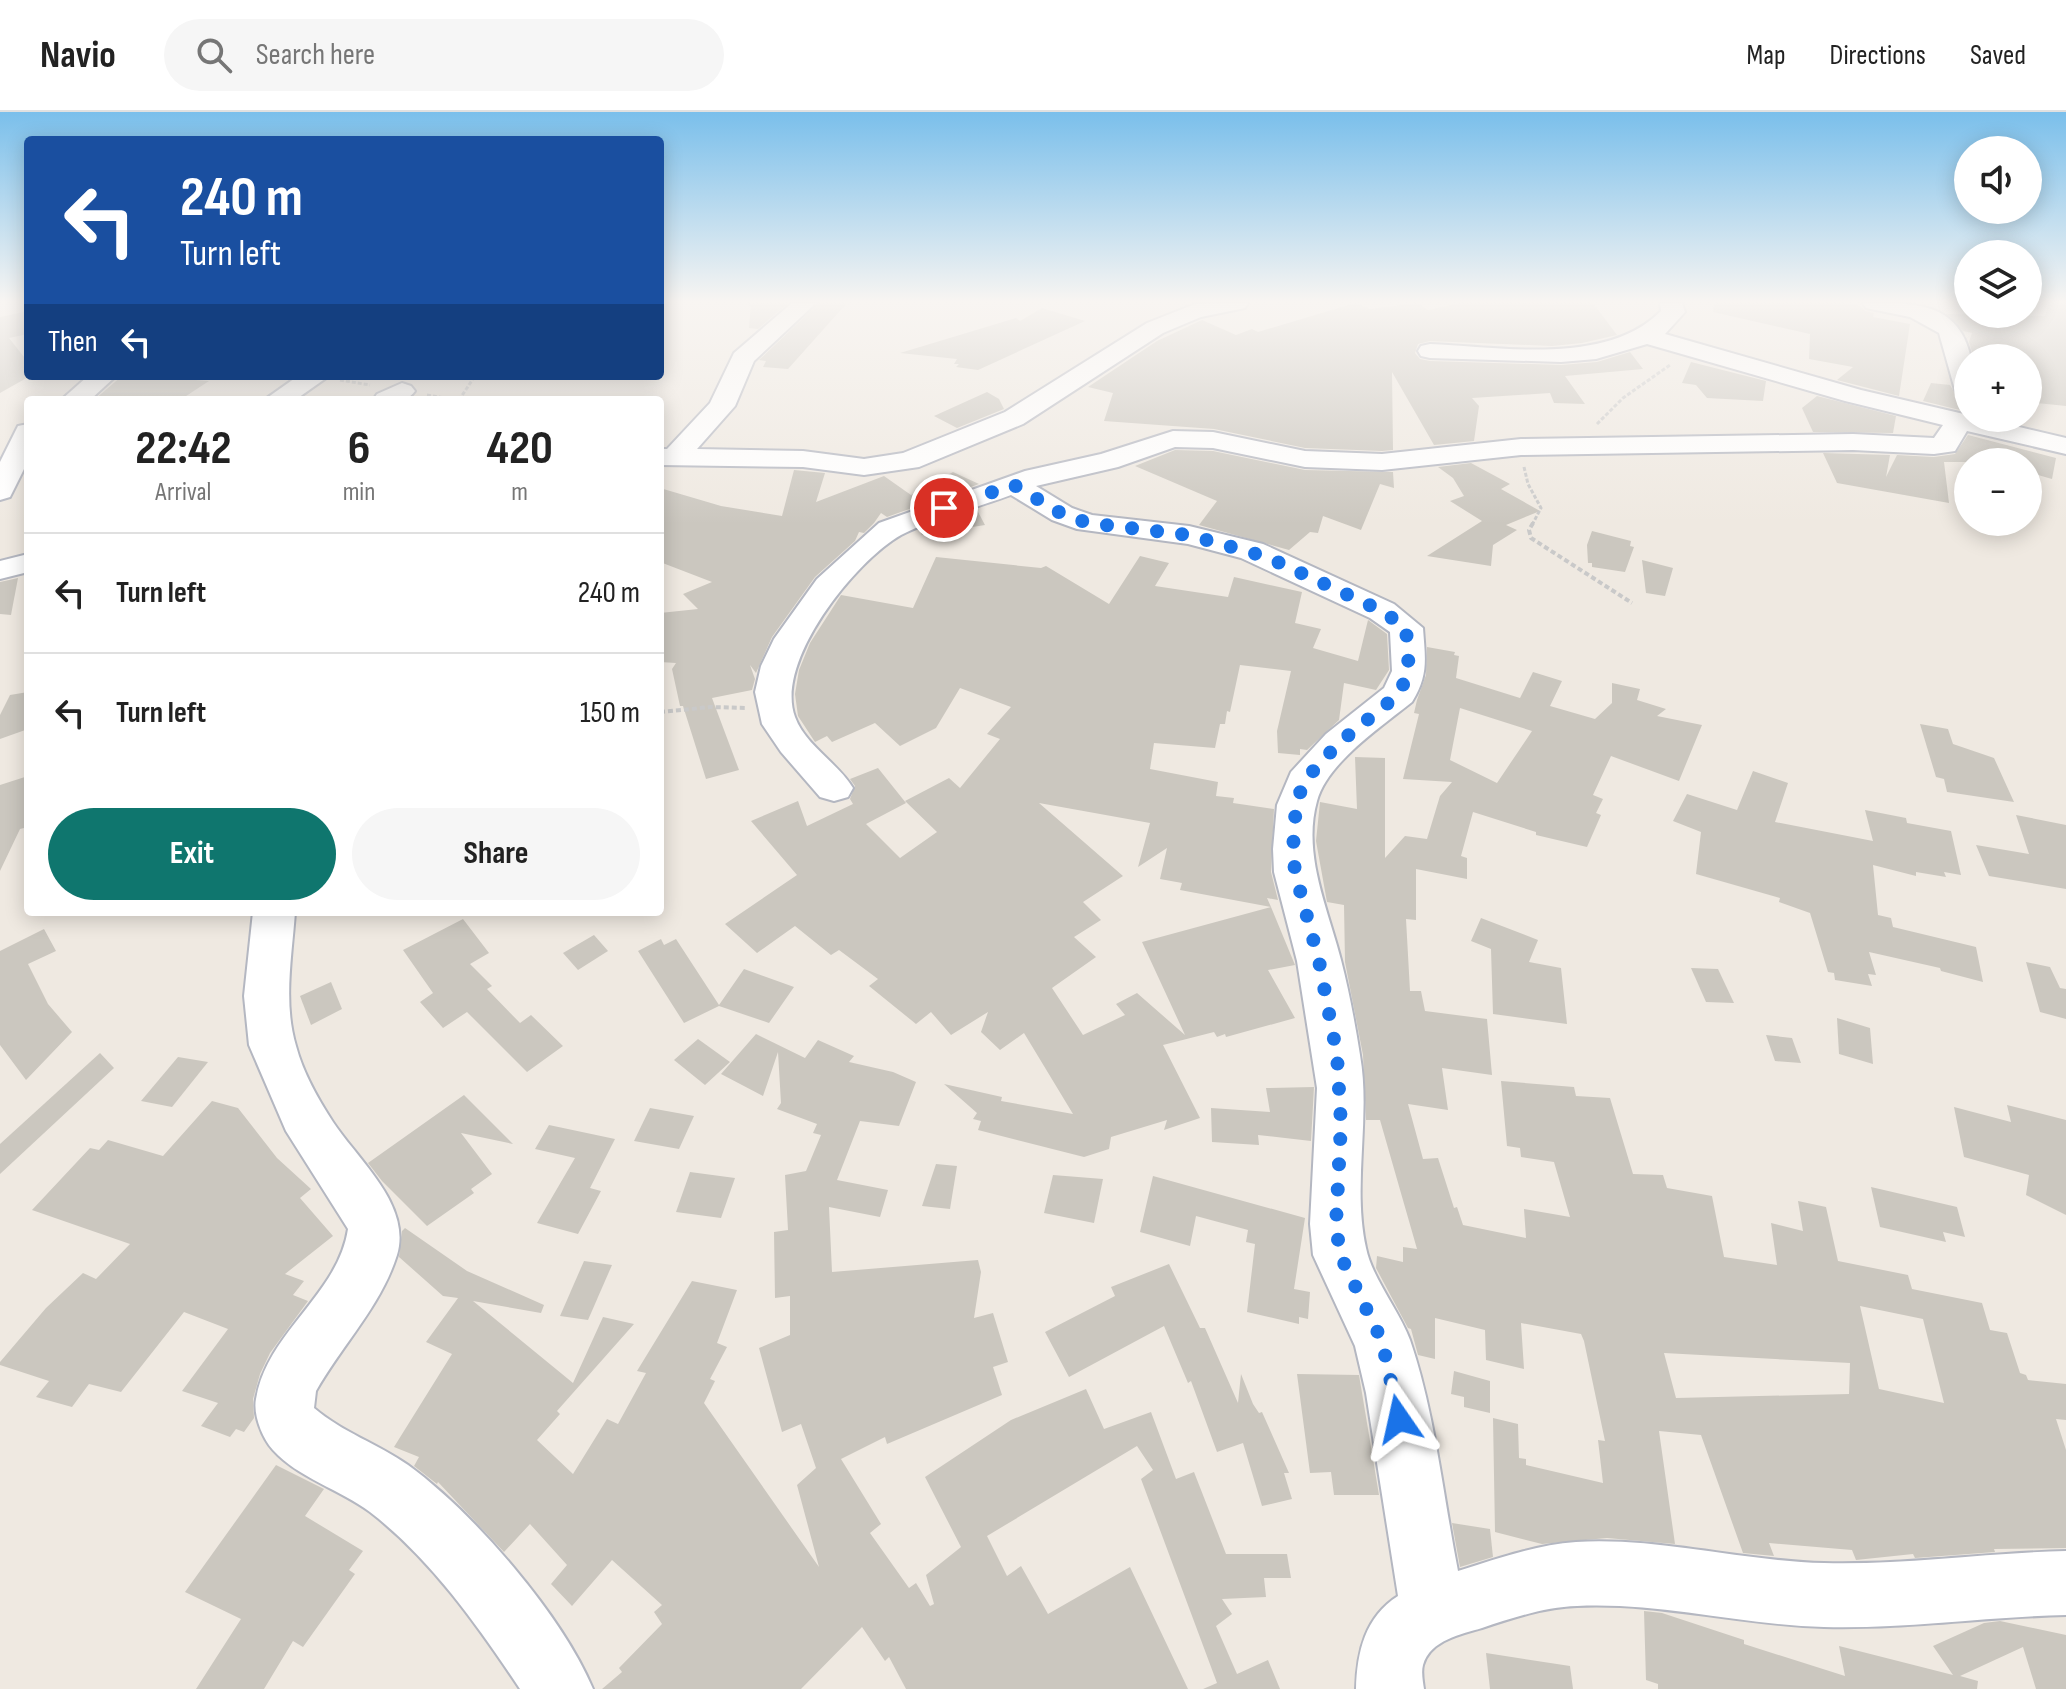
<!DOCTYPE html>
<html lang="en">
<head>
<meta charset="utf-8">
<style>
  body { margin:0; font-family:"Sofia Sans Condensed",sans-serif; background:#f6f6f6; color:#222; height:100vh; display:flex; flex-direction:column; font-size:30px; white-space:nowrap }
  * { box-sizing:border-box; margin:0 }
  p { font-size:26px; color:#767676 }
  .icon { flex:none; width:44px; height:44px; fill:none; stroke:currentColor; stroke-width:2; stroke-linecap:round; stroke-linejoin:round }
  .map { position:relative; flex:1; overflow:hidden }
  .side { position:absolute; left:24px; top:284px; width:640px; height:520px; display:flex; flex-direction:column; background:#fff; border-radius:8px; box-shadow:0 4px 20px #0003 }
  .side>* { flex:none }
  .guide { position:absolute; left:24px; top:24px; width:640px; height:244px; border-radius:8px; box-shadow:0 4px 20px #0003; background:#1a4fa0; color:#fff; overflow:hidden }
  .tools { position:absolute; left:1954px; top:24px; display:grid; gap:16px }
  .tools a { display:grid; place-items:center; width:88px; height:88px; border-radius:50%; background:#fff; box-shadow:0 4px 20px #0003; font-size:40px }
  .pin { position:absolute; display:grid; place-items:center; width:68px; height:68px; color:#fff; margin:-34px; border:4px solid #fff; border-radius:50%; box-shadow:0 2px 8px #0007 }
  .me { position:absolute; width:88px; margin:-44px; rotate:349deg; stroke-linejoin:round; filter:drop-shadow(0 0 6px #0008) }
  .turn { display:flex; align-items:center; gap:28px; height:168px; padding:0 24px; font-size:36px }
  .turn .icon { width:104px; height:104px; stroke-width:2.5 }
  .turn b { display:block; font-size:56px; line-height:68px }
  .then { display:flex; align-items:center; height:76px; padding:0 24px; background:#0003; gap:16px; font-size:30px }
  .eta { display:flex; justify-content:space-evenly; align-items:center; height:136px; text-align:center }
  .eta b { font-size:48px; font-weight:700; line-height:56px }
  .primary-button { display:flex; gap:16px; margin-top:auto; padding:16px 24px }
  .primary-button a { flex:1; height:92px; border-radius:48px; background:#0f766e; color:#fff; font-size:32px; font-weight:700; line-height:92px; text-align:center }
  .primary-button a+a { background:#f6f6f6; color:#222 }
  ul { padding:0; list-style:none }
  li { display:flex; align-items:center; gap:24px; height:120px; padding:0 24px; border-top:2px solid #e0e0e0 }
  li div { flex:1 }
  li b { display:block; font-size:30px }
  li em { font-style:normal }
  header { display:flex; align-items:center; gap:48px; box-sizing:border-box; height:112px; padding:0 40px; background:#fff; border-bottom:2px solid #e0e0e0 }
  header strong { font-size:38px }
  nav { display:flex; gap:44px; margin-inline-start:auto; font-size:28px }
  .search { width:560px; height:72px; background:#f6f6f6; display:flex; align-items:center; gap:20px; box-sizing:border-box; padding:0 28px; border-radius:44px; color:#767676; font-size:30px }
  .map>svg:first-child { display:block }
  .building { fill:#cbc7bf; fill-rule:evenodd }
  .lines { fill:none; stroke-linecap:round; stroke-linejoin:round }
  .minor-casing { stroke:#b4b7c1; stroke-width:4 }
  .path-far1 { stroke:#c9c9c9; stroke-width:3; stroke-dasharray:4 2; stroke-linecap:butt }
  .path { stroke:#c9c9c9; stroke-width:4; stroke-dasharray:5 3; stroke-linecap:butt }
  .minor { fill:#fff; fill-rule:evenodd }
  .route { stroke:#1a73e8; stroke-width:14; stroke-dasharray:0 25.2 }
</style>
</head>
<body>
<header>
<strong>Navio</strong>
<div class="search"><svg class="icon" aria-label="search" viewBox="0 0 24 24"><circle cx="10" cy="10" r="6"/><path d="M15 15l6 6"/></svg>Search here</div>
<nav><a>Map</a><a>Directions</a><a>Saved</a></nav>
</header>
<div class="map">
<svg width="2066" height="1577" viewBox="0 0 2066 1577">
  <rect width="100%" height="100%" fill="#efe9e1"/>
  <g class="building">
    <path d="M751,191H788L758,217L749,216Z"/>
    <path d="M819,191H847L788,257L763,255L766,249L759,248Z"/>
    <path d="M1355,191L1370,197L1418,191L1428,198L1460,191H1593L1617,223L1582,231L1552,234L1430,229L1418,232L1415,241L1420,247L1430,249L1561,253L1597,250L1630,240L1643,257L1565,264L1585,292L1554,291L1550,281L1472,286L1479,294L1474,329L1434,333L1392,260L1393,338L1382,339L1305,336L1214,317L1104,309L1113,281L1088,275L1157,229L1202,208L1236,223L1252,217L1258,220Z"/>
    <path d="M1714,191H1844L1861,194L1865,199L1874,201L1873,205L1910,212L1899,284L1837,268L1853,255L1809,247L1810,222L1713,200Z"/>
    <path d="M2049,191H2066V294L2028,290V246H1974L1969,230L1972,221L1963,219L1947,202L2045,204Z"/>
    <path d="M1042,196L1085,209L978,258L956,255L959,252H954L957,247L900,241L1016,206L1020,209Z"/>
    <path d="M28,199V222L9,226L28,250L30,264L0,281V205Z"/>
    <path d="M1691,250L1766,269L1763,289L1707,286L1696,273L1682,271Z"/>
    <path d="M122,264H141L209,269L180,288H94Z"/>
    <path d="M1931,271L1950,273L1957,285L1968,289V300L1923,289Z"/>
    <path d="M987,280L999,287L1004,297L957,316L934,304Z"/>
    <path d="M1817,284L1896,304L1893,321L1813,320L1802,296Z"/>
    <path d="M1968,323L2056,346L2052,367L2028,360V350H1944L1949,391L1837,371L1823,341L1890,343L1886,365L1897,343L1934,345L1955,342Z"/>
    <path d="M1175,338L1213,339L1305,358L1393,360L1394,376L1380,372L1361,418L1323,404L1318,421L1310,420L1289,438L1199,413L1217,389L1135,354Z"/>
    <path d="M1471,351L1510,372L1501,377L1540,399L1506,413L1517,418L1493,433L1491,454L1427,444L1482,409L1450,389L1464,384L1453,366L1438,355Z"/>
    <path d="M794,358L825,361L816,390L884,364L911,383L953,360L979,372L887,405L881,401L874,411L864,421L859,420L855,429L815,465L772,525L756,561L750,553L755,567L752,578L712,586L739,658L706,667L683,594H680L672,557L676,551L660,550V501L698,497L683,482L712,470L660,450V376L721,394L782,404Z"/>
    <path d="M977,398L985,413L922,423L919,418Z"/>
    <path d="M1592,419L1631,429L1630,434L1634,435L1625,460L1592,455V451H1588L1587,433Z"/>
    <path d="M1140,444L1169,451L1155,474L1228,485L1234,465L1302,480L1295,511L1321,517L1313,536L1358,549L1368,508L1387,522L1389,558L1376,578L1344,571L1339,608L1307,638L1300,637V643L1278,641L1277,619L1291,559L1240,553L1230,600L1227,599L1225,612H1220L1215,636L1154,631L1150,657L1218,670L1216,684L1234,686L1233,691L1274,697L1271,760L1278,788L1267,786L1271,795L1180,778L1182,771L1160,767L1167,736L1138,755L1150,711L1039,691L1123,764L1083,790L1101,808L1074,825L1096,845L1052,876L1083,923L1125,903L1116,892L1137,881L1185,923L1142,830L1271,795L1295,853L1268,858L1295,906L1226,925L1225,922L1217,925L1214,920L1163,933L1200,1006L1164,1018L1167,1008L1111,1025L1109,1037L1084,1045L978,1018L981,1009L973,1007L977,1001L944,972L1002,985L1001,989L1073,1002L1024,921L1000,938L981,920L988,900L951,923L931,900L916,912L869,874L878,867L839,838L831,843L795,814L757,841L725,812L797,763L751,709L798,689L807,714L853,692L850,687L855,674L850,667L878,656L906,691L866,712L900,746L937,720L905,689L949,666L960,676L1000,627L987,622L1011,595L960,576L936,616L900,634L875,611L832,630L827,624L815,630L798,604L795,582L799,558L810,531L841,483L913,496L936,445L1041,456L1046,454L1109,492Z"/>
    <path d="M1642,448L1673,456L1665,484L1646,481Z"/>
    <path d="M18,466L11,503L0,502V470Z"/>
    <path d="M1427,535L1455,540L1454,543L1459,544L1456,566L1520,586L1533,560L1562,569L1550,594L1595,607L1612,591V571L1640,577L1637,588L1666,597L1657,604L1702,613L1679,669L1611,644L1593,683L1603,687L1596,701L1601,703L1587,735L1536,723V720L1473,700L1461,744L1467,746V767L1416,757V808L1406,807L1410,879H1421L1425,899L1487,907L1492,963L1442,956L1448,998L1408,992L1423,1047L1438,1046L1454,1096L1457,1095L1463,1113L1526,1126L1524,1097L1570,1105L1554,1050L1521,1045L1520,1036L1507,1034L1501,969L1574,975L1576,984L1610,986L1633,1062L1663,1063L1667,1076L1712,1084L1724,1145L1777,1153L1771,1111L1803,1119L1798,1089L1826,1095L1838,1149L1908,1163L1912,1177L1982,1191L1990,1218L2007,1221L2020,1261L2026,1263L2028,1268L2066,1272V1308L2056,1307L2066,1338V1436L1994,1437L1995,1440L1915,1446L1913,1442L1856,1448L1852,1438L1769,1431L1774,1444L1743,1441L1701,1323L1659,1319L1675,1432L1607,1426L1542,1432L1495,1420L1493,1306L1518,1312L1519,1346L1526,1347V1353L1603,1371L1598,1328L1605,1329L1584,1229L1581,1222L1521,1211L1524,1257L1486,1248L1485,1218L1435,1206V1247L1418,1243L1411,1217L1408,1216L1376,1156L1377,1144L1403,1150V1135L1417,1137L1380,1008H1366L1363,943L1345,850L1344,793L1327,790L1316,729L1320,690L1357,697L1355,645L1385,646V746L1405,724L1427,727L1440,684L1452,670L1403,667L1419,602L1414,601L1417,588L1426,563ZM1460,596L1532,619L1497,671L1450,648ZM1860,1194L1923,1207L1944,1291L1879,1277ZM1664,1241L1850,1251L1849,1282L1676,1286Z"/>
    <path d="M28,580V617L0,627V603L10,583Z"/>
    <path d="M1920,612L1948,617L1953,632L1994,646L2014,690L1947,680L1944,667L1936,665Z"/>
    <path d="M1753,659L1788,671L1775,710L1873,729L1865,698L1906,706L1907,711L1951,719L1961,763L1944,760L1946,765L1916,760V764L1873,753L1878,803L1891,806L1893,815L1976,835L1983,870L1941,859L1940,856L1869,840L1876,863L1868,862L1872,874L1835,868L1834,861L1828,860L1810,801L1779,790L1780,786L1696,762L1701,720L1673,709L1687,682L1737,698Z"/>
    <path d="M28,664V715L20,717L0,759V673Z"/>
    <path d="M2016,703L2066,713V777L1989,764L1976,733L2029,742Z"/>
    <path d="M1481,806L1538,828L1529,850L1561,856L1567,912L1493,902L1491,837L1471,829Z"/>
    <path d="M463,807L489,841L470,852L492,874L487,877L520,911L531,903L563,934L527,960L467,900L443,916L420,890L433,881L403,838Z"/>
    <path d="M44,817L56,839L28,852L48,892L72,920L26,968L0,933V839Z"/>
    <path d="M594,823L608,839L578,858L563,841Z"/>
    <path d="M661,827L664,833L676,827L719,893L744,857L794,875L769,911L719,894L684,911L638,839Z"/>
    <path d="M2026,850L2050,855L2060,876L2066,877V907L2040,900Z"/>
    <path d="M1691,856L1718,857L1734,891L1706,890Z"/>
    <path d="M331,870L342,897L311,913L300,884Z"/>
    <path d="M1837,906L1870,916L1873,952L1839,942Z"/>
    <path d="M756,922L805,946L818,928L854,944L849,950L893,960L916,970L899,1014L860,1009L837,1068L888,1078L880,1105L829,1095L832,1160L978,1148L981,1160L974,1206L993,1201L1008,1250L993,1255L1002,1283L887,1332L885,1325L841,1347L881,1412L870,1421L909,1476L916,1471L930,1494L934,1492L926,1463L961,1435L925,1365L1011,1308L1086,1277L1104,1317L1151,1300L1176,1367L1194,1360L1226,1442H1287L1291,1466H1264L1266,1485L1222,1487L1232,1502L1216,1514L1237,1562L1268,1548L1280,1577H1203L1217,1571L1141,1367L1153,1358L1137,1334L987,1424L1007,1464L1021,1454L1048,1502L1130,1455L1188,1577H906L889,1545L885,1549L862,1515L801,1577H602L622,1560L619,1556L662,1512L654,1500L662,1493L612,1448L572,1494L551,1472L567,1453L530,1412L504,1440L438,1370L437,1372L414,1354L419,1345L394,1335L452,1242L426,1230L458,1186L443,1184L399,1145L402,1119L405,1116L467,1159L544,1193L541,1201L473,1189L573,1271L603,1205L634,1212L557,1299L560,1302L537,1328L573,1362L607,1307L618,1312L646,1261L637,1259L692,1169L737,1178L717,1231L727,1235L710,1267L715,1269L704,1291L819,1455L797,1373L816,1356L801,1312L782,1320L759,1236L790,1223V1184L775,1186L774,1120L788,1118L785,1063L806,1059L821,1023L813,1021L817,1012L777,997L781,991L778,940L763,984L721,962Z"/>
    <path d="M1766,923L1792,926L1801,951L1775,949Z"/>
    <path d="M698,927L730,950L705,973L674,948Z"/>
    <path d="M100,941L114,956L0,1062V1032Z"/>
    <path d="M178,945L208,950L172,995L141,989Z"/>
    <path d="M1314,975L1311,1029L1258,1023L1259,1033L1212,1030L1211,996L1270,1000L1266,976Z"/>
    <path d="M464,983L513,1032L461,1021L492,1062L471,1077L474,1081L427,1114L382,1069L368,1051Z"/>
    <path d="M212,989L238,996L277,1046L311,1077L300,1086L333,1124L285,1162L304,1169L293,1183L308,1189L270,1241L260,1262L253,1287L254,1306L244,1320L236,1317L230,1325L201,1314L218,1291L182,1279L228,1217L184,1200L121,1280L89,1272L72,1295L36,1285L49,1269L0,1253V1250L46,1196L83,1161L96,1167L130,1132L32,1098L90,1036L99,1038L108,1028L163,1044Z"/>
    <path d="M2007,993L2066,1008V1103L2026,1083L2029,1063L1964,1045L1954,995L2011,1010Z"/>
    <path d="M650,996L694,1004L679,1037L634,1029Z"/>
    <path d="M549,1013L615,1027L590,1076L601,1079L578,1122L537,1111L575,1046L535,1037Z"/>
    <path d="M936,1052L957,1054L950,1097L922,1094Z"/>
    <path d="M690,1060L735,1066L721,1106L676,1100Z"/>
    <path d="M1053,1063L1103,1067L1094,1111L1044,1101Z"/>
    <path d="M1153,1064L1305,1106L1294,1177L1310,1180L1308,1207L1299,1205V1212L1247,1200L1255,1132L1246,1130L1248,1118L1196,1104L1190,1134L1140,1120Z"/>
    <path d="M1871,1075L1957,1095L1965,1125L1943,1120L1946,1130L1880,1115Z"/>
    <path d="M584,1149L612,1153L588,1208L560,1204Z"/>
    <path d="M1169,1152L1200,1216H1205L1238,1291L1241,1262L1253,1292L1259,1301L1262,1300L1289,1361H1284L1292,1387L1262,1394L1243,1331L1217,1340L1191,1269L1188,1271L1164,1214L1069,1265L1045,1220L1115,1184L1111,1175Z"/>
    <path d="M1454,1259L1490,1269V1301L1464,1295V1285L1451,1282Z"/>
    <path d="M1297,1262L1359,1263L1379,1383H1334L1331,1360L1310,1361Z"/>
    <path d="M276,1353L324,1377L305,1404L363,1439L349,1458L355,1462L303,1535L293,1529L264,1577H196L241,1507L185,1480Z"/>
    <path d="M1452,1411L1490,1417L1493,1445L1460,1455Z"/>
    <path d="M1644,1499L1662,1501L1744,1528V1532L1845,1564L1839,1534L1953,1563L1933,1534L1984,1511L2000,1509L2066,1523V1577H2036L2023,1535L1960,1564L1978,1569L1977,1577H1658V1572L1646,1568Z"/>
    <path d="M1486,1541L1570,1554L1573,1577H1490Z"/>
  </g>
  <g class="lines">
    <defs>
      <g id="minor">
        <path d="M792,191H816L754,249L735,294L697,337L803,339L864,347L903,341L1005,300L1147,211L1195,192L1248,191L1245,196L1201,205L1163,221L1023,312L919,355L864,363L803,355L660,353V337H667L710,291L734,241Z"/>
        <path d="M1660,191H1682L1685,200L1665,222L1861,278L1968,303V306H1981L2066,326V342L1967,319L1955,339L1934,342L1853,338L1521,343L1382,358L1305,355L1213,336L1175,335L1118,355L1036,374L1072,396L1092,403L1189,414L1263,432L1394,492L1423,516C1425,546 1429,563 1412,590C1381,615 1327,651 1317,689C1302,742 1328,797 1341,848C1349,879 1355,911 1360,943C1371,1006 1352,1073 1366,1136C1372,1166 1399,1198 1410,1228C1435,1301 1443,1383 1458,1459C1496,1447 1535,1433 1576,1430C1658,1425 1741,1449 1824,1451C1905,1453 1985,1441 2066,1439V1503C1985,1505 1905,1517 1824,1515C1742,1513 1659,1490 1577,1494C1545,1495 1512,1506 1482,1516C1462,1522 1430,1528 1423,1553C1421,1560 1423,1570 1424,1577H1356C1357,1540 1365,1505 1398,1484L1366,1281L1355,1234L1313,1143L1310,1112L1317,976L1297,849L1274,760L1273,737L1277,693L1291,660L1326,622L1384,576L1392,559L1390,520L1370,506L1241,446L1188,432L1077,417L1052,408L1011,383C979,395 929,408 901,423C855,449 774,550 795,605C805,633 838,651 853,676L848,685L834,689L820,685L781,640L762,612L755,580L761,554L774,527L817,467L879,411L1025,359L1101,342L1173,319L1213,320L1305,339L1382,342L1521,327L1853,322L1934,326L1943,313L1845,289L1647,232L1596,247L1561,250L1430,246L1421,244L1418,239L1421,234L1430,232C1501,235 1607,254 1661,199Z"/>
        <path d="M1863,191C1912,191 1958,188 1971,246H1968V286L1959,283L1955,278L1939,221L1910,205L1866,196Z"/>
        <path d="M88,264H116L90,288H61Z"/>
        <path d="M298,264H329L295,288H264Z"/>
        <path d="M402,271L411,274L415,279C406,292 388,288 373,288L377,282Z"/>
        <path d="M28,312V349L10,385L0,388V350L18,314Z"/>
        <path d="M28,442V460L0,467V449Z"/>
        <path d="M253,800H295C292,844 283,891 296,934C303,961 318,987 333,1010C358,1048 412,1093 397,1143C381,1194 342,1233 316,1279L314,1296C342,1320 378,1332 408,1353C473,1400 562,1503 593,1577H520C478,1514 431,1447 370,1400C341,1378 298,1366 273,1338C262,1326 253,1302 256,1287C267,1220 338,1183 348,1117L286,1019L249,933L244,884Z"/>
      </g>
    </defs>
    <use href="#minor" class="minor-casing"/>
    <g class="path-far1">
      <path d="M749,191L760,201"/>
      <path d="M340,268L370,273"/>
      <path d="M427,283L457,288"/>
      <path d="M459,288L475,264"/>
      <path d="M1597,312L1623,286L1670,253"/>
      <path d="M1524,355L1528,372L1541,396L1532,413"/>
    </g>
    <g class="path">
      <path d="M1533,411L1529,418L1531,426L1632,491"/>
      <path d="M660,600L711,595L747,596"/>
    </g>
    <use href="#minor" class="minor"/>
  </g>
  <linearGradient id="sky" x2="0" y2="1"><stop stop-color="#7abfeb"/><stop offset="0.46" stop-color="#f8f5f2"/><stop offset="1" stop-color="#f8f5f2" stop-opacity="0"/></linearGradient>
  <rect width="2066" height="412" fill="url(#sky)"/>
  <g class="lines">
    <path class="route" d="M944,396L1014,373L1062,402L1088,411L1189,423L1267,445L1382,499L1406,516L1409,559L1399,582L1339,631L1304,669L1296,693L1293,737L1295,760L1319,849L1337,943L1341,1012L1336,1112L1340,1143L1382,1229L1399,1307"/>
  </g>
</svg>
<div class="tools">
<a><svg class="icon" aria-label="sound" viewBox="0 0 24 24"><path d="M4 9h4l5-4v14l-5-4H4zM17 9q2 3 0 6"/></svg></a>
<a><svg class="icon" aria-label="layers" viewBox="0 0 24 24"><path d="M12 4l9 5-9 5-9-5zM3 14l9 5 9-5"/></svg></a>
<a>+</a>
<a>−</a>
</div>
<div class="pin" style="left:944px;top:396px;background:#d93025"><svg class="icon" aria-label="arrive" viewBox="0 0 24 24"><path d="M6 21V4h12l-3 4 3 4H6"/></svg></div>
<svg class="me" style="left:1399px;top:1307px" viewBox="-20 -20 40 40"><path d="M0-17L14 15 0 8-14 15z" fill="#1a73e8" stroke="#fff" stroke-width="4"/></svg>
<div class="guide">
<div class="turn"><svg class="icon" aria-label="left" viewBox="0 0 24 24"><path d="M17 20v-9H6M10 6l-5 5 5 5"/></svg><div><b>240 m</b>Turn left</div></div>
<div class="then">Then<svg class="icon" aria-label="left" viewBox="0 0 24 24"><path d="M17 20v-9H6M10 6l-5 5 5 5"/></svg></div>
</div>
<section class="side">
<div class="eta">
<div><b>22:42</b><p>Arrival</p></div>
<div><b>6</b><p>min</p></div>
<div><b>420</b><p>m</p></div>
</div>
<ul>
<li><svg class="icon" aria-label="left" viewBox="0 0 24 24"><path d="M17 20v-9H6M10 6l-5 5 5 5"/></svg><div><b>Turn left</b></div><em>240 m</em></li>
<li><svg class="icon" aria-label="left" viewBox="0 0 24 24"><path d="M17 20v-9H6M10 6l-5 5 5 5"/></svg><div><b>Turn left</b></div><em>150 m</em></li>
</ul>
<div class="primary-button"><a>Exit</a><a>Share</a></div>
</section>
</div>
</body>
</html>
